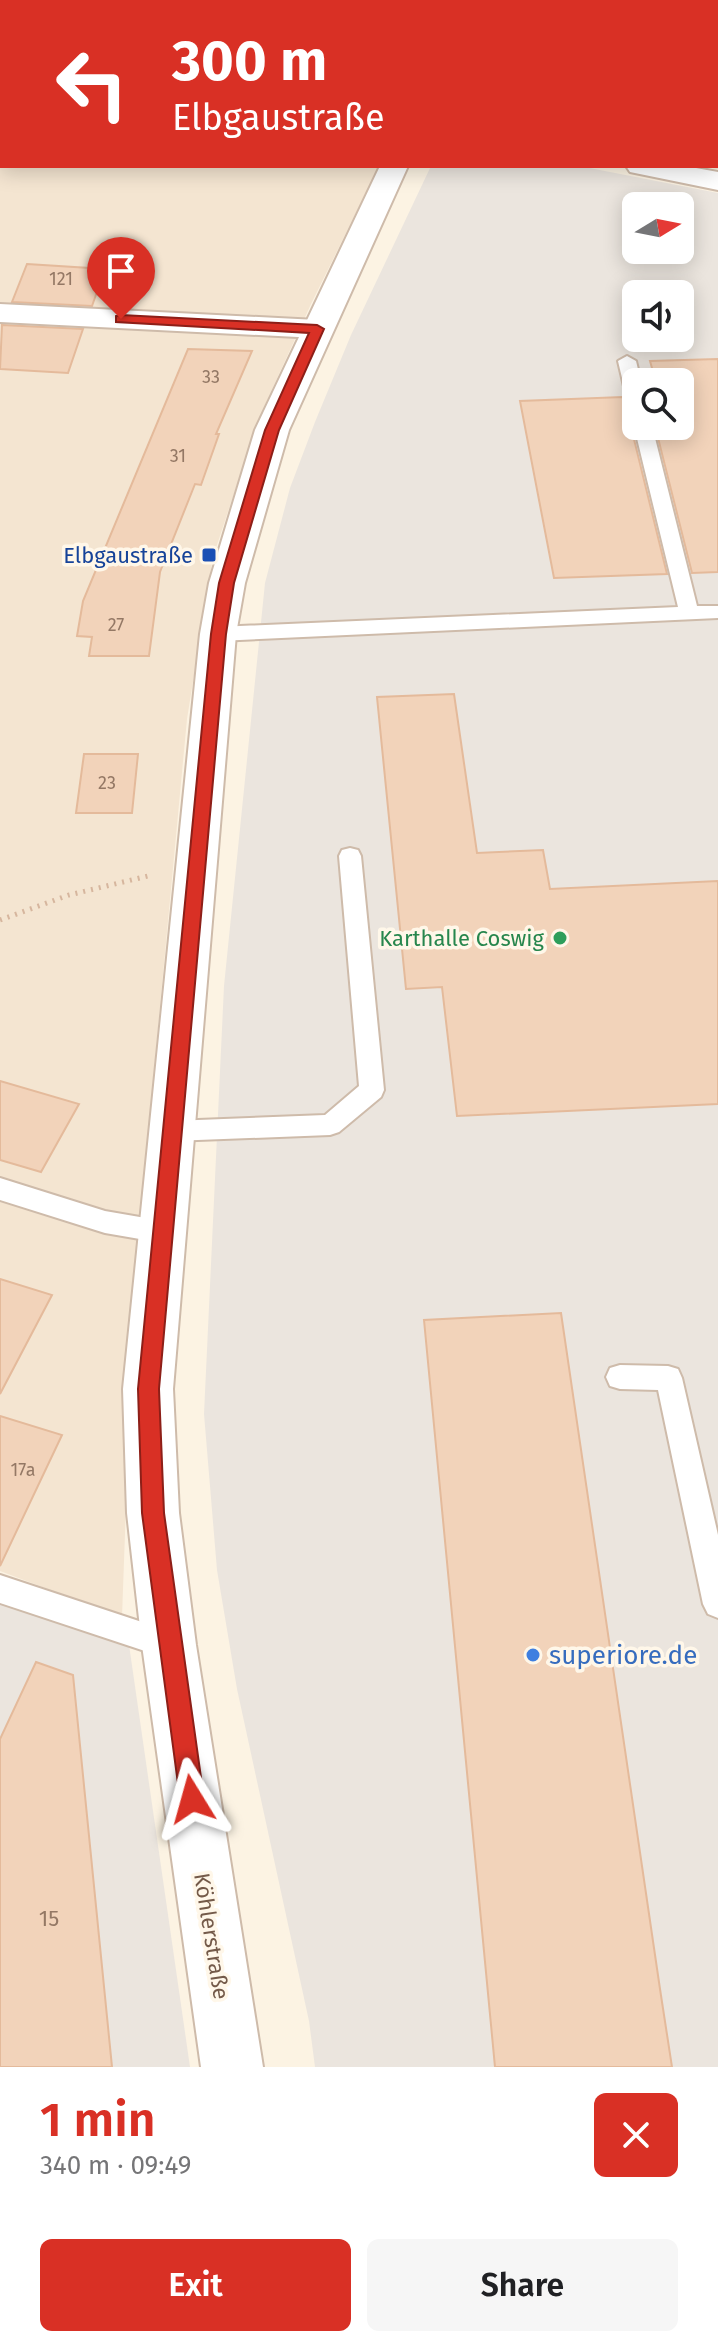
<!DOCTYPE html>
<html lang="en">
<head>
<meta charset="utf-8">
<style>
  body { margin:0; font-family:"Fira Sans",sans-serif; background:#f6f6f6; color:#202124; height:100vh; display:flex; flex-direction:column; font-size:30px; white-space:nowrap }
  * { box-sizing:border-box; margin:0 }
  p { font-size:26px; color:#757577 }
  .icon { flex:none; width:44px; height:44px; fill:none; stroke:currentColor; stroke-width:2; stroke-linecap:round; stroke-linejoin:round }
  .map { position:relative; height:2067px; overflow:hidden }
  .drawer { display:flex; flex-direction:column; background:#fff; flex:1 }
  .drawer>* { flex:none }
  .banner { position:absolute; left:0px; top:0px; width:718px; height:168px; box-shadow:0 4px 20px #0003; background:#d93025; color:#fff; overflow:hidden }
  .needle { width:52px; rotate:80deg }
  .tools { position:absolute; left:622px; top:192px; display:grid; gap:16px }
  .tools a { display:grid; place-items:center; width:72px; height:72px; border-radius:12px; background:#fff; box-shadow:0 4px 20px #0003; font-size:40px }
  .pin { position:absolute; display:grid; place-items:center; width:68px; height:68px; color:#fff; margin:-82px -34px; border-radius:50% 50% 50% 0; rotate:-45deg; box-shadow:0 0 8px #0007 }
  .pin .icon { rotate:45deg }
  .me { position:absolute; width:88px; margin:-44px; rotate:352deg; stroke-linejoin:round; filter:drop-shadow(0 0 6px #0008) }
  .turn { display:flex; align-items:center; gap:28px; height:168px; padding:0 40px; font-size:36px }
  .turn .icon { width:104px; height:104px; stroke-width:2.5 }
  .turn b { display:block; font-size:56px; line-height:68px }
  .round { display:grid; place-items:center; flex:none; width:84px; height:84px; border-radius:12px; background:#f6f6f6 }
  .overview { display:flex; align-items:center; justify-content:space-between; height:136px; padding:0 40px }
  h1 { font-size:48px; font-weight:600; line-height:60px; color:#d93025 }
  .cta { display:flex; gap:16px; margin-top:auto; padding:16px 40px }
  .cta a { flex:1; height:92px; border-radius:12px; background:#d93025; color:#fff; font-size:32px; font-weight:600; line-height:92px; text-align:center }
  .cta a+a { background:#f6f6f6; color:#202124 }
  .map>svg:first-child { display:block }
  .residential { fill:#f4e5d1 }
  .industrial { fill:#ebe5de; fill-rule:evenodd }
  .building { fill:#f2d3ba; stroke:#e4ba9b; stroke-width:2 }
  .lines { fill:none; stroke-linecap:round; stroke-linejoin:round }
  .service-casing { stroke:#cebbaa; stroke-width:4 }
  .minor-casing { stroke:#cebbaa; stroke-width:4 }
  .tertiary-casing { stroke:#cebbaa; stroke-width:4 }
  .path { stroke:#d6b69e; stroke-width:5; stroke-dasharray:2 6; stroke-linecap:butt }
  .service { fill:#fff; fill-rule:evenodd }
  .minor { fill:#fff; fill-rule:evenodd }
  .tertiary { fill:#fff; fill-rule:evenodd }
  .route { fill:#d93025; stroke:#8d1f18; stroke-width:2 }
  .transit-dot { fill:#1a4fb4; stroke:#fff7e9; stroke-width:3 }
  .leisure-dot { fill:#2e9e5b; stroke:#fff7e9; stroke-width:3 }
  .shop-dot { fill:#3f7fe0; stroke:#fff7e9; stroke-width:3 }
  .labels { text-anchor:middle; stroke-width:7; stroke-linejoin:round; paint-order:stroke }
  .number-label { font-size:18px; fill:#947865 }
  .transit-label { font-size:22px; fill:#164399; stroke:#fff7e9; text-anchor:end }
  .leisure-label { font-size:22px; fill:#27864d; stroke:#fff7e9; text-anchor:end }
  .near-number-label { font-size:22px; fill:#947865 }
  .street-label { font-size:22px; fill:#745a49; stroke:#fff7e9 }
  .near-shop-label { font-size:26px; fill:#366cbe; stroke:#fff7e9; text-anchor:start }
</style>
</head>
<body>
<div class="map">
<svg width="718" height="2067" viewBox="0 0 718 2067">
  <rect width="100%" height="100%" fill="#fcf3e3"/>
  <g class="residential">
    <path d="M0,0H469L2,2V166H379L311,304L259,418L213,557L187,719L134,1283L122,1617L0,1571Z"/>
    <path d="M513,0H718V169L701,166H716V2Z"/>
  </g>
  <g class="industrial">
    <path d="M431,166H579L718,193V2067H315L309,2021L237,1689L217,1570L204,1414L224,986L265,583L290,488L315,422L351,335ZM636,206H680V250H636ZM636,294H680V338H636ZM636,382H680V426H636Z"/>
    <path d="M0,1575L126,1624L190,2067H0Z"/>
  </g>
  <g class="building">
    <path d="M27,264L105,269L92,306L12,302Z"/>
    <path d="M2,325L83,329L68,373L0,369Z"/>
    <path d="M188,349L252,351L216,434H219L201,485L195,484L160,572L149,656H89L92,637L77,636L83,601Z"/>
    <path d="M718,359V572L692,573L655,426H680V382H656L650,361Z"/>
    <path d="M623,397L636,407V420L631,427L667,574L554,578L520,401Z"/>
    <path d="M454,694L477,853L543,850L550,889L718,881V1104L457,1116L442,987L406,989L377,697Z"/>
    <path d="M84,754H138L132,813H76Z"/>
    <path d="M0,1081L79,1104L41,1172L0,1160Z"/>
    <path d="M0,1279L52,1295L0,1394Z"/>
    <path d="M561,1313L660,1989L672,2067H495L424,1320Z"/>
    <path d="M0,1416L62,1435L0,1566Z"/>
    <path d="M36,1662L73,1675L112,2067H0V1739Z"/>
  </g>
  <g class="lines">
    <defs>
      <g id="service">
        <path d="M627,356L636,361L641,382H636V404L627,399L618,361Z"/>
        <path d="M636,423V426H652L697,606H718V618L218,641L208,634L218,627L678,607L634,426Z"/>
        <path d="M350,848L358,850L361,856L384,1090L381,1097L339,1132L330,1135L172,1141L163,1138L160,1131L163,1124L172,1121L325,1115L359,1086L339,856L342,850Z"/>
        <path d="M0,1178L105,1211L163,1221L172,1224L176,1232L172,1240L163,1243L105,1233L0,1200Z"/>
        <path d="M620,1365L668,1366L678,1369L682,1378L718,1535V1618L708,1614L703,1604L658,1390L620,1389L610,1386L606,1377L610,1368Z"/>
        <path d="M0,1575L169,1631L180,1635L184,1645L180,1655L169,1659L0,1603Z"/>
      </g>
      <g id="minor">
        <path d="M626,166H685L718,172V190L630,172Z"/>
        <path d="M0,304L317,320L328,322L333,329L328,336L317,338L0,322Z"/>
      </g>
      <g id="tertiary">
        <path d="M473,0H499L472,2Z"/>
        <path d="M380,166H408L289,430L245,583L236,634L173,1389L179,1513L196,1645L263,2067H201L142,1645L127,1513L123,1389L200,634L209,583L255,430Z"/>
      </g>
    </defs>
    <use href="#service" class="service-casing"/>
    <use href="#minor" class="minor-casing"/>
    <use href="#tertiary" class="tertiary-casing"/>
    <path class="path" d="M0,920L69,895L152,875"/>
    <use href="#service" class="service"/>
    <use href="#minor" class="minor"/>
    <use href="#tertiary" class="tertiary"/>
  </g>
  <path class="route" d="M121,315L317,325L324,329L279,430L234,583L226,634L159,1389L164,1513L204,1799L200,1808L192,1811L183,1808L180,1799L142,1513L138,1389L211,634L219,583L265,430L309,333L116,322V316Z"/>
  <rect class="transit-dot" x="201" y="547" width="16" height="16" rx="4"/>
  <circle class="leisure-dot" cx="560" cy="938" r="8"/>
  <circle class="shop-dot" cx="533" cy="1655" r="8"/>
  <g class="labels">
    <g class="number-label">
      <text x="61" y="285">121</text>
      <text x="211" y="383">33</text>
      <text x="178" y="462">31</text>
      <text x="116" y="631">27</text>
      <text x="107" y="789">23</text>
      <text x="23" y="1476">17a</text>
    </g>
    <g class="transit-label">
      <text x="193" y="563">Elbgaustraße</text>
    </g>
    <g class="leisure-label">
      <text x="544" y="946">Karthalle Coswig</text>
    </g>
    <g class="near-number-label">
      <text x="49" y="1926">15</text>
    </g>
    <g class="street-label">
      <text transform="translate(212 1936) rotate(81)" y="8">Köhlerstraße</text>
    </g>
    <g class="near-shop-label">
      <text x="549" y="1664">superiore.de</text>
    </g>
  </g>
</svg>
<div class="tools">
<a><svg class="needle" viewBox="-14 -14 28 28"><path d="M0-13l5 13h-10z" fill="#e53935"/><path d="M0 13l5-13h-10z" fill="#757577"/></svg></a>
<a><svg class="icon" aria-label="sound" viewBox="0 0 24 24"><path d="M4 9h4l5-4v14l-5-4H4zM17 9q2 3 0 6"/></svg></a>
<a><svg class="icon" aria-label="search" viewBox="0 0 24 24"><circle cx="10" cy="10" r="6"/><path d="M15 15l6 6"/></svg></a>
</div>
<div class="pin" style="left:121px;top:319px;background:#d93025"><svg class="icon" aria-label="arrive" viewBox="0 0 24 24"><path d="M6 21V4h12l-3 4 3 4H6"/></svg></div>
<svg class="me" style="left:192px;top:1799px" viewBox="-20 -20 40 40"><path d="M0-17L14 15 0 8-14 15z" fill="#d93025" stroke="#fff" stroke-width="4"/></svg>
<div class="banner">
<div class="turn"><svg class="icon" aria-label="left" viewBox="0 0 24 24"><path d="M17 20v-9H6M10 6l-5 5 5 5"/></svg><div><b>300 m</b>Elbgaustraße</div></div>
</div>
</div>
<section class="drawer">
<div class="overview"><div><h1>1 min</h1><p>340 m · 09:49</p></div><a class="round" style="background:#d93025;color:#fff"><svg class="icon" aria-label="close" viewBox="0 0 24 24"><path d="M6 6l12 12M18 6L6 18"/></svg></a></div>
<div class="cta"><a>Exit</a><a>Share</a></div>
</section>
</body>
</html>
